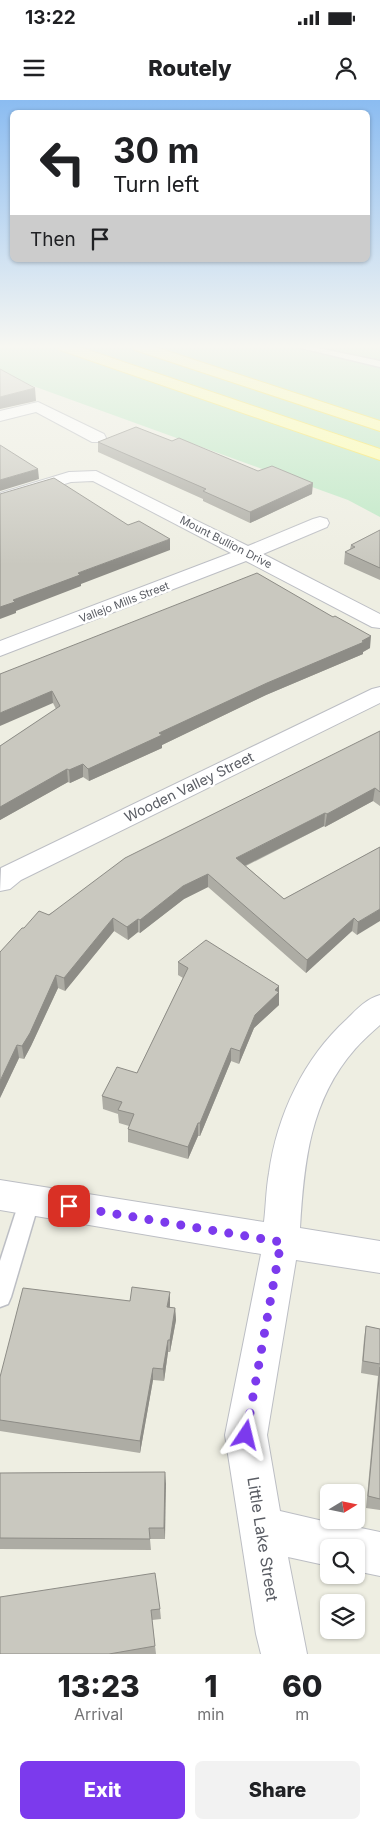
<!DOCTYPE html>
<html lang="en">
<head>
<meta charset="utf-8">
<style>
  body { margin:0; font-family:Inter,sans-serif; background:#f2f2f2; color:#202124; height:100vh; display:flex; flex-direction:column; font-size:19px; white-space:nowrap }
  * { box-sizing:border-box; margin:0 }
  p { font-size:16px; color:#757577 }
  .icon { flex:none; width:28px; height:28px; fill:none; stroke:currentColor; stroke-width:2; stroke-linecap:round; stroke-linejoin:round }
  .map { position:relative; height:1554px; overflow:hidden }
  .drawer { display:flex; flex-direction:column; background:#fff; flex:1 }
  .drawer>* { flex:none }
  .hud { position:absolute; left:10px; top:10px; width:360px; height:152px; border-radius:8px; box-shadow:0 1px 4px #0004; background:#fff; color:#202124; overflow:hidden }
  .needle { width:32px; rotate:80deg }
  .buttons { position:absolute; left:320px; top:1384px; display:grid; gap:10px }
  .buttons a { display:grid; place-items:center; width:45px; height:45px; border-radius:8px; background:#fff; box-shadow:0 1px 4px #0004; font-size:25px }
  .pin { position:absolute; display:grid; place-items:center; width:42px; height:42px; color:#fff; margin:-21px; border-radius:10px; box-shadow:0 2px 8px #0006 }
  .me { position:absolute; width:55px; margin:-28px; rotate:10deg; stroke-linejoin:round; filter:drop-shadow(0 0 4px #0008) }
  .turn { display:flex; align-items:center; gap:18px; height:105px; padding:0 20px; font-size:22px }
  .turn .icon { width:65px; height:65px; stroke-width:2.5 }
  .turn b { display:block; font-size:35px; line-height:42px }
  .then { display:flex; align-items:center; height:48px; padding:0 20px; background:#0003; gap:10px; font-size:19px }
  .eta { display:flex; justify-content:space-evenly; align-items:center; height:85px; text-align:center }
  .eta b { font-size:30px; font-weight:800; line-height:35px }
  .cta { display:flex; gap:10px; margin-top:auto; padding:10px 20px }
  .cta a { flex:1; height:58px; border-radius:8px; background:#7c3aed; color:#fff; font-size:20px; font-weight:800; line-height:58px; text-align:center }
  .cta a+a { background:#f2f2f2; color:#202124 }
  .status { display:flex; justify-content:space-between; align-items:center; height:35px; padding:0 25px; background:#fff; direction:ltr }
  .status svg { height:14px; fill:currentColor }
  header { display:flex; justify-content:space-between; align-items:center; height:65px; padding:0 20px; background:#fff; font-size:22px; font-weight:800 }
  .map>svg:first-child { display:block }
  .green { fill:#bde8c4 }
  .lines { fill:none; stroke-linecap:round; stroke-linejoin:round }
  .service-casing { stroke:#bcbec4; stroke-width:3 }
  .minor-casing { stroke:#bcbec4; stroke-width:2 }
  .primary-casing { stroke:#f9e650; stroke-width:2 }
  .service { fill:#fff; fill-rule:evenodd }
  .minor { fill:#fff; fill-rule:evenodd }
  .primary { fill:#ffffa6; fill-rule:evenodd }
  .wall { fill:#adaca4 }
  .shaded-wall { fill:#8d8c86 }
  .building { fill:#c9c8bf; stroke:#8d8c86 }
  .route { stroke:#7c3aed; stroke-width:9; stroke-dasharray:0 16.2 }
  .labels { text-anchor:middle; stroke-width:5; stroke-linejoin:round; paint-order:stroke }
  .far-street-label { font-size:11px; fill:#5a5d64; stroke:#fff }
  .street-label { font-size:14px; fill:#5a5d64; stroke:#fff }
  .near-street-label { font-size:16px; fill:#5a5d64; stroke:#fff }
</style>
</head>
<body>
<div class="status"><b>13:22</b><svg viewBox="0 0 49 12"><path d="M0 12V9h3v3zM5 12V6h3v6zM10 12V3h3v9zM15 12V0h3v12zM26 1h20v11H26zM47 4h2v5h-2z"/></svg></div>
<header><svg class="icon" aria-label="menu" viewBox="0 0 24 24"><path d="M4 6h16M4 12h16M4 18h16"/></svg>Routely<svg class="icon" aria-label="person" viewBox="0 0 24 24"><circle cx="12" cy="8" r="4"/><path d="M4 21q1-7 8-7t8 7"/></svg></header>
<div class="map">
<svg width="380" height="1554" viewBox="0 0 380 1554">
  <rect width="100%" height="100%" fill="#eeeee2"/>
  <path class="green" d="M0,247H380V417L348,400L0,274Z"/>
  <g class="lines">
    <defs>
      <g id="service">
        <path d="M297,247H313L380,261V267Z"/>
        <path d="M30,1090L37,1093L40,1099L11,1197L8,1204L0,1207V1161L20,1099L23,1093Z"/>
      </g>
      <g id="minor">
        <path d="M38,302L104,334L106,338L104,342H92L36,312L0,321V311Z"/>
        <path d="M96,371L248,446L313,419L320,417L327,419L329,423L327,427L263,454L380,514V528L372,527L246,461L0,556V541L231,453L93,381L71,382L0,404V393L69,372Z"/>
        <path d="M380,587V603L21,780L10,789L0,791L1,768L372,589Z"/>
        <path d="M380,895V925C372,932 363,940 355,949C310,1000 304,1062 300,1128L380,1141V1173L296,1160L267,1335L280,1411L353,1428L356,1427L380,1432V1476L356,1471V1448H329V1466L288,1457L307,1554H261L256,1534L225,1335L261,1154L0,1110V1080L264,1122C266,1106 266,1089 269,1073C277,1015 304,958 347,919C357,909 366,899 380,895Z"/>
      </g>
      <g id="primary">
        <path d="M58,247H79L380,349V360L60,250Z"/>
        <path d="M133,247H155L380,321V331L135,250Z"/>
      </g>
    </defs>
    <use href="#service" class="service-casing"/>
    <use href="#minor" class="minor-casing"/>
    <use href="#primary" class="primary-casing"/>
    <use href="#service" class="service"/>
    <use href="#minor" class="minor"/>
    <use href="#primary" class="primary"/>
  </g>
  <g class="wall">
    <path d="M98,342L312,394L250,423L203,401V399L98,352Z"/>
    <path d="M380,430V480L344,464L345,452L350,449L351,445Z"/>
    <path d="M370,548L363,552V554L266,595L162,645V648L89,681L83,677L70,683L68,682L0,720V646L56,609L53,603L0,574Z"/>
    <path d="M380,631V706L373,701L325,727L324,726L246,766L284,799L380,747L357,835L352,831L306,873L208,787L184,799L140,833L138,832L128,840L114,831L65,891L58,888L31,946L24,959L19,958L0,998L24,828Z"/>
    <path d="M178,862L279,892V905L254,928L239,964L231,961L200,1036H198L188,1059L128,1042V1029L129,1026L119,1023L118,1014L103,1009L102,996L137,973L183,878L178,875Z"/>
    <path d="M130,1201L170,1204V1207L175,1208L176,1220L170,1252H168L164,1281L153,1280L140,1353L0,1331V1277Z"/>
    <path d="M366,1226L380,1229V1410L366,1408L378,1276L361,1273L364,1239Z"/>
    <path d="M165,1372V1439H150L151,1450L0,1449V1373Z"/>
    <path d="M0,1497L160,1509L161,1519L152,1520L156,1554H0Z"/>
  </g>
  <g class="shaded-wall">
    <path d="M35,288L36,301L0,309V297Z"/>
    <path d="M38,369L39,379L0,391V380Z"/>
    <path d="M313,383L312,394L250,423V412Z"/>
    <path d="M170,439V450L81,484V486L16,511V513L0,519V507L13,500L78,473Z"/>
    <path d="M371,536L370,548L363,552V554L266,595L162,645V648L89,681L88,669L159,633L267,583Z"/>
    <path d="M52,591L53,603L0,626V613Z"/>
    <path d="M83,664V677L70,683L69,670Z"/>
    <path d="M67,669L68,682L0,720V707Z"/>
    <path d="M375,688L373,701L325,727L327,714Z"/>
    <path d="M325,713L324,726L236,770V758Z"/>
    <path d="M208,774V787L184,799L140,833V820L183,786Z"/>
    <path d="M380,809V821L357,835L358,822Z"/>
    <path d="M113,818L114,831L65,891L64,878Z"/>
    <path d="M354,818L352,831L306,873L307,860Z"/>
    <path d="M138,819V832L128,840L127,827Z"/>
    <path d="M56,875L58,888L31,946L24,959L22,946Z"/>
    <path d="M279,886V905L254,928L239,964L240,951L255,915L275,890Z"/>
    <path d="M17,945L19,958L0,998V981Z"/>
    <path d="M231,948V961L200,1036V1023Z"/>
    <path d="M198,1023V1036L188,1059V1047Z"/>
    <path d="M170,1192V1204L168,1219L167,1207Z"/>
    <path d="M175,1208L176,1220L170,1252V1240Z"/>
    <path d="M168,1240V1252L164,1281L163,1269Z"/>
    <path d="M153,1268V1280L140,1353V1341Z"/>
    <path d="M165,1372L166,1384L165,1439L164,1428Z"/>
  </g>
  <g class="building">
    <path d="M0,269L35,288L0,297Z"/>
    <path d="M136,327L172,341L179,338L258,371L272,366L313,383L250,412L203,391L206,389L98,342Z"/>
    <path d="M0,345L38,369L0,380Z"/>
    <path d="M54,378L128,425L139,421L170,439L78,473L80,475L13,500L15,502L0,507V394Z"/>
    <path d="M380,430V468L345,452L355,447L351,445Z"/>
    <path d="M257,473L333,517L335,516L371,536L362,541L364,542L267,583L159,633L162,635L88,669L83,664L69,670L67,669L0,707V646L60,606L52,591L0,613V574Z"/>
    <path d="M380,631V692L375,688L327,714L325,713L236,758L284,799L380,747V809L358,822L354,818L307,860L208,774L183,786L140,820L138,819L127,827L113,818L64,878L56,875L30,933L22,946L17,945L0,981V852L22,828H24L39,811L49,815L125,758Z"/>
    <path d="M206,840L279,886L275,890L279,892L255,915L240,951L231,948L200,1023H198L188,1047L128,1029L134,1014L118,1010L122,1002L102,996L117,967L137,973L188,868L178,862Z"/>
    <path d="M132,1187L170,1192L167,1207L175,1208L170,1240H168L163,1269L153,1268L140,1341L0,1320V1277L23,1188L130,1201Z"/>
    <path d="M366,1226L380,1229V1264L363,1261Z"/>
    <path d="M380,1267V1399L368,1396Z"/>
    <path d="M165,1372L164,1428H149L150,1439L0,1438V1373Z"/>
    <path d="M155,1473L160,1509L151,1510L155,1546L109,1554H0V1497Z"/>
  </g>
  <linearGradient id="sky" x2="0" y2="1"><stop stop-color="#8bbcf1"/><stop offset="0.53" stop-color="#f7f7f2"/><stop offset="1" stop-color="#f7f7f2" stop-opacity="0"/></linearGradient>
  <rect width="380" height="465" fill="url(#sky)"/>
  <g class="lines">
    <path class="route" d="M69,1106L281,1142L246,1335"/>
  </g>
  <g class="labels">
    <g class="far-street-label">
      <text transform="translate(226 442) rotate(27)" y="4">Mount Bullion Drive</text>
      <text transform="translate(124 502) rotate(-21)" y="4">Vallejo Mills Street</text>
    </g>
    <g class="street-label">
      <text transform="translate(189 687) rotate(-26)" y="5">Wooden Valley Street</text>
    </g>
    <g class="near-street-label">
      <text transform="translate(263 1439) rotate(81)" y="6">Little Lake Street</text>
    </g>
  </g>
</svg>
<div class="buttons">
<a><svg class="needle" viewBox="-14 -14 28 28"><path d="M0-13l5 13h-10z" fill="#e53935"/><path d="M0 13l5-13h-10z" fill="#757577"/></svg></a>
<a><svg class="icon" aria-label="search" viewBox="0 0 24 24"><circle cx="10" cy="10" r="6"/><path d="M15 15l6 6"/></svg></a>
<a><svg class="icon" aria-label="layers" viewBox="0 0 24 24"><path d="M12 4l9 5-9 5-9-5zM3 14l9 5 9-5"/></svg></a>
</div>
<div class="pin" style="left:69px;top:1106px;background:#d93025"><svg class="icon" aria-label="arrive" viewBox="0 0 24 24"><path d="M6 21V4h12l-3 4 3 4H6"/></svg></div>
<svg class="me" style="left:246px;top:1335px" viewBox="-20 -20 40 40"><path d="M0-17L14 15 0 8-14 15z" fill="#7c3aed" stroke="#fff" stroke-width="4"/></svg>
<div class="hud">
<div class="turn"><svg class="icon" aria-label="left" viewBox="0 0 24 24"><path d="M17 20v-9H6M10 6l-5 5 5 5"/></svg><div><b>30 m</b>Turn left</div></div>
<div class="then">Then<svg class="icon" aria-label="arrive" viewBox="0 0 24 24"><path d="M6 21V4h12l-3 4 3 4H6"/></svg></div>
</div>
</div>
<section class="drawer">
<div class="eta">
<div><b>13:23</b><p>Arrival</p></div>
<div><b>1</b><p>min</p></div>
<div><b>60</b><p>m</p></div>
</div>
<div class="cta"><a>Exit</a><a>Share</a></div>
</section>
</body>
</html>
